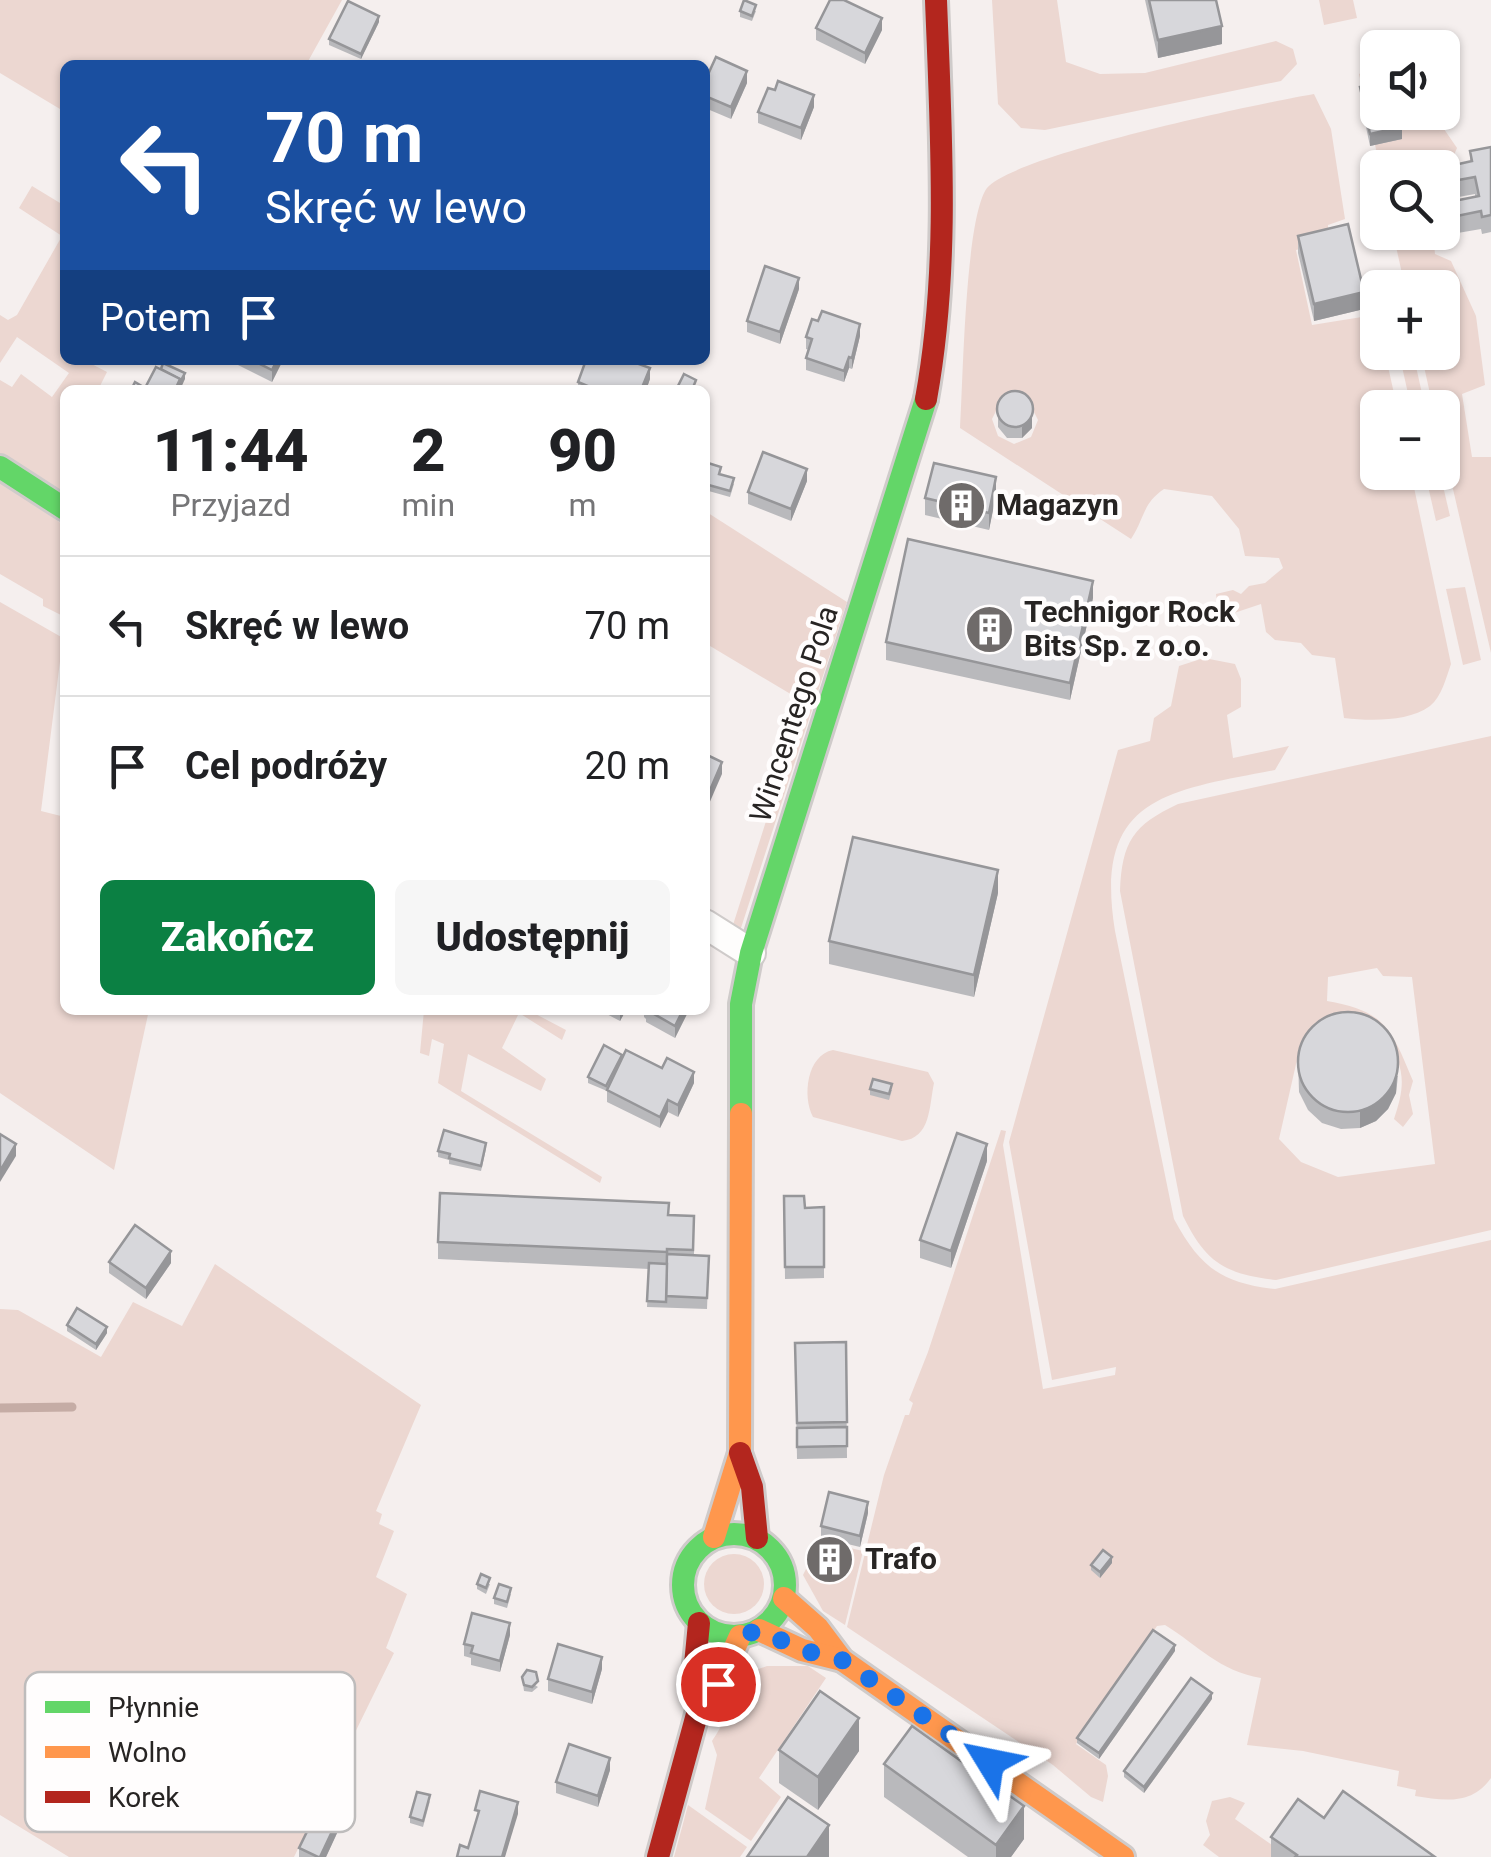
<!DOCTYPE html>
<html lang="pl">
<head>
<meta charset="utf-8">
<style>
  body { margin:0; font-family:Roboto,sans-serif; background:#f6f6f6; color:#202124; height:100vh; display:flex; flex-direction:column; font-size:38px; white-space:nowrap }
  * { box-sizing:border-box; margin:0 }
  p { font-size:32px; color:#757577 }
  .icon { flex:none; width:55px; height:55px; fill:none; stroke:currentColor; stroke-width:2; stroke-linecap:round; stroke-linejoin:round }
  .map { position:relative; flex:1; overflow:hidden }
  .panel { position:absolute; left:60px; top:385px; width:650px; height:630px; display:flex; flex-direction:column; background:#fff; border-radius:15px; box-shadow:0 2px 8px #0004 }
  .panel>* { flex:none }
  .guide { position:absolute; left:60px; top:60px; width:650px; height:305px; border-radius:15px; box-shadow:0 2px 8px #0004; background:#1a4fa0; color:#fff; overflow:hidden }
  .buttons { position:absolute; left:1360px; top:30px; display:grid; gap:20px }
  .buttons a { display:grid; place-items:center; width:100px; height:100px; border-radius:15px; background:#fff; box-shadow:0 2px 8px #0004; font-size:50px }
  .pin { position:absolute; display:grid; place-items:center; width:85px; height:85px; color:#fff; margin:-42px; border:5px solid #fff; border-radius:50%; box-shadow:0 2px 10px #0007 }
  .me { position:absolute; width:110px; margin:-55px; rotate:305deg; stroke-linejoin:round; filter:drop-shadow(0 0 8px #0008) }
  .turn { display:flex; align-items:center; gap:35px; height:210px; padding:0 40px; font-size:45px }
  .turn .icon { width:130px; height:130px; stroke-width:2.5 }
  .turn b { display:block; font-size:70px; line-height:85px }
  .then { display:flex; align-items:center; height:95px; padding:0 40px; background:#0003; gap:20px; font-size:38px }
  .eta { display:flex; justify-content:space-evenly; align-items:center; height:170px; text-align:center }
  .eta b { font-size:60px; font-weight:800; line-height:70px }
  .button { display:flex; gap:20px; margin-top:auto; padding:20px 40px }
  .button a { flex:1; height:115px; border-radius:15px; background:#0b8043; color:#fff; font-size:40px; font-weight:800; line-height:115px; text-align:center }
  .button a+a { background:#f6f6f6; color:#202124 }
  ul { padding:0; list-style:none }
  li { display:flex; align-items:center; gap:30px; height:140px; padding:0 40px; border-top:2px solid #e0e0e0 }
  li div { flex:1 }
  li b { display:block; font-size:38px }
  li em { font-style:normal }
  .map>svg:first-child { display:block }
  .green { fill:#ecd7d1; fill-rule:evenodd }
  .lines { fill:none; stroke-linecap:round; stroke-linejoin:round }
  .stream { stroke:#c5aca5; stroke-width:9 }
  .street-casing { stroke:#cfcbca; stroke-width:32 }
  .fast-casing { stroke:#cfcbca; stroke-width:28 }
  .slow-casing { stroke:#cfcbca; stroke-width:28 }
  .jam-casing { stroke:#cfcbca; stroke-width:28 }
  .street { stroke:#fefdfc; stroke-width:28 }
  .fast { stroke:#63d668; stroke-width:22 }
  .slow { stroke:#ff974d; stroke-width:22 }
  .jam { stroke:#b3261e; stroke-width:22 }
  .wall { fill:#b9b9bc }
  .shaded-wall { fill:#969699 }
  .building { fill:#d7d7db; stroke:#969699; stroke-width:2.5 }
  .route { stroke:#1a73e8; stroke-width:18; stroke-dasharray:0 32.4 }
  .labels { text-anchor:middle; stroke-width:9; stroke-linejoin:round; paint-order:stroke }
  .poi-label { font-size:30px; font-weight:bold; fill:#272423; stroke:#fffdfd; text-anchor:start }
  .street-label { font-size:30px; fill:#272423; stroke:#fffdfd }
  .key { fill:#fffdfd; stroke:#bebcbc; stroke-width:2.5 }
  .key-label { font-size:28px; fill:#272423 }
</style>
</head>
<body>
<div class="map">
<svg width="1491" height="1857" viewBox="0 0 1491 1857">
  <rect width="100%" height="100%" fill="#f5efee"/>
  <g class="green">
    <path d="M0,0H342L306,65H65V112L0,73Z"/>
    <path d="M992,0H1057L1066,62L1100,74L1145,73L1276,41L1293,49L1297,64L1281,81L1045,130L1021,128L998,104Z"/>
    <path d="M1319,0H1353L1357,18L1324,25Z"/>
    <path d="M1377,66L1378,112L1433,113L1457,148L1451,162L1443,170L1380,167L1359,74Z"/>
    <path d="M1314,94L1331,129L1345,219L1328,225V242L1296,250L1312,325L1368,316L1377,321L1378,352L1385,353L1397,407L1378,408V472L1411,473L1451,664C1446,678 1442,696 1430,706C1408,722 1370,721 1344,718L1335,658L1312,655L1301,643L1275,640L1266,632L1261,604L1219,618L1216,594L1233,590L1241,594L1249,586L1265,583L1283,568L1279,558L1245,556L1239,529L1212,496L1164,489C1142,504 1145,518 1131,539L960,428C963,383 965,218 987,188C1013,155 1262,103 1314,94ZM1030,404L1038,420L1031,437L1014,444L998,436L992,419L999,405Z"/>
    <path d="M32,186L65,206V360H84L107,372L98,390H65V495L0,454V380L12,387L21,374L52,397L69,373L17,337L0,363V315L8,320L17,315L62,236L19,208Z"/>
    <path d="M1393,233H1433L1435,254L1451,261L1476,316L1485,385L1462,394L1472,457H1491V653L1443,446L1442,408L1433,407L1421,353L1442,352V288L1405,287Z"/>
    <path d="M1399,353H1413L1425,407H1411Z"/>
    <path d="M1425,473H1440L1450,516L1436,521Z"/>
    <path d="M0,481L65,526V617L43,606V599L0,574Z"/>
    <path d="M705,511L847,602L740,931L732,928L804,702L705,643Z"/>
    <path d="M1465,587L1481,660L1463,665L1446,589Z"/>
    <path d="M0,602L63,638L41,811L65,817V1010H149L114,1170L0,1093Z"/>
    <path d="M1204,658L1235,664L1241,679V707L1227,715L1233,758L1289,746L1275,770C1167,791 1093,797 1115,931L1174,1219C1200,1267 1221,1283 1275,1289L1491,1240V1778C1472,1805 1445,1801 1415,1796L1416,1790L1397,1786L1399,1771L1303,1751L1247,1745L1261,1678C1219,1671 1199,1646 1165,1625L1157,1626L1076,1744L1106,1765L1108,1776L1103,1802L1091,1797L1053,1765L847,1627L884,1475L905,1415H909L913,1403L909,1400L928,1352L1001,1130L1006,1131L1003,1145L1043,1389L1115,1375L1116,1367L1052,1380L1009,1142L1118,750L1150,741L1154,718L1171,706L1179,666Z"/>
    <path d="M1491,736V1230L1276,1280C1225,1274 1206,1263 1183,1216L1120,891C1122,842 1133,825 1178,804ZM1377,968L1383,976L1412,977L1435,1164L1338,1177L1301,1162L1279,1139L1299,1051L1315,1033L1385,1037C1405,1067 1406,1084 1394,1119L1403,1127L1413,1114L1409,1095L1413,1081C1391,1028 1385,1011 1327,1001L1328,977Z"/>
    <path d="M424,1010H528L566,1030L562,1040L519,1013L502,1048L546,1079L541,1091L468,1054L461,1091L602,1177L600,1183L438,1083L444,1044L432,1039L429,1056L420,1053Z"/>
    <path d="M833,1050L928,1072L934,1083C929,1107 931,1138 902,1141L813,1117C802,1096 807,1055 833,1050Z"/>
    <path d="M215,1264L421,1405L376,1511L382,1514L379,1524L394,1531L376,1577L407,1594L386,1648L394,1653L294,1857H69L0,1815V1309L18,1310L101,1357L133,1302L182,1326Z"/>
    <path d="M820,1541L863,1551L845,1625L823,1611L803,1575Z"/>
    <circle cx="734" cy="1584" r="30"/>
    <path d="M767,1666H808L826,1678L759,1778L781,1797L751,1841L705,1809L717,1755L712,1741C738,1707 717,1683 767,1666Z"/>
    <path d="M1230,1797L1245,1803L1235,1819L1279,1850L1274,1857H1219L1203,1845L1210,1835L1206,1821L1212,1801Z"/>
    <path d="M688,1805L747,1847L740,1857H674Z"/>
  </g>
  <g class="lines">
    <path class="stream" d="M0,1408L72,1407"/>
    <defs>
      <path id="street" d="M705,924L751,953"/>
      <g id="fast">
        <path d="M0,467L65,509"/>
        <path d="M741,1114V1004L751,953L926,399"/>
        <circle cx="734" cy="1585" r="51"/>
      </g>
      <g id="slow">
        <path d="M714,1537L740,1453L741,1114"/>
        <path d="M784,1598L818,1628L842,1660L1123,1857"/>
        <path d="M759,1630L802,1650L842,1660"/>
        <path d="M699,1707L718,1684L740,1636"/>
      </g>
      <g id="jam">
        <path d="M926,399C950,267 941,133 936,0"/>
        <path d="M740,1453L752,1487L757,1538"/>
        <path d="M658,1857L699,1707L694,1675L699,1623"/>
      </g>
    </defs>
    <use href="#street" class="street-casing"/>
    <use href="#fast" class="fast-casing"/>
    <use href="#slow" class="slow-casing"/>
    <use href="#jam" class="jam-casing"/>
    <use href="#street" class="street"/>
    <use href="#fast" class="fast"/>
    <use href="#slow" class="slow"/>
    <use href="#jam" class="jam"/>
  </g>
  <g class="wall">
    <path d="M1145,0H1216L1222,44L1158,58Z"/>
    <path d="M740,11H756L752,21L740,17Z"/>
    <path d="M379,22L361,59L329,45V39Z"/>
    <path d="M816,28L882,30L865,64L816,40Z"/>
    <path d="M705,81L747,83L731,119L705,108Z"/>
    <path d="M1360,87L1402,139L1370,146L1360,99Z"/>
    <path d="M814,107L801,140L758,123V112Z"/>
    <path d="M1491,147V232L1482,234L1481,229L1452,234L1449,219V202L1475,197V194L1442,200V168L1470,162V151Z"/>
    <path d="M1298,236L1364,309L1314,321L1298,253Z"/>
    <path d="M799,289L780,344L747,332V321Z"/>
    <path d="M860,336L852,369L849,368L844,382L806,370V358L809,350L806,349V337Z"/>
    <path d="M228,360H283L272,382Z"/>
    <path d="M650,379L646,390H578V382Z"/>
    <path d="M998,415L1032,428L1022,438H1007L998,427Z"/>
    <path d="M705,472L721,474L734,484L730,497L705,490Z"/>
    <path d="M807,481L791,521L748,504V492Z"/>
    <path d="M996,495L989,530L925,515V498Z"/>
    <path d="M1093,598L1070,700L886,660V642Z"/>
    <path d="M998,893L974,997L829,964V941Z"/>
    <path d="M599,1010H626L620,1021Z"/>
    <path d="M644,1010H689L675,1038L646,1022V1019L644,1017Z"/>
    <path d="M1298,1056L1398,1076L1396,1093L1388,1109L1376,1121L1360,1128L1341,1129L1322,1123L1308,1110L1299,1092Z"/>
    <path d="M622,1058L694,1083L678,1117L668,1112L660,1128L607,1102V1091L588,1083V1077Z"/>
    <path d="M870,1089L892,1090L889,1100L870,1095Z"/>
    <path d="M486,1149L481,1171L449,1164V1160L438,1157V1151Z"/>
    <path d="M987,1161L951,1268L920,1258V1240Z"/>
    <path d="M784,1196L805,1208L824,1207V1278L785,1279Z"/>
    <path d="M669,1215L694,1216V1255L709,1256L707,1309L647,1307L649,1269L438,1259V1242Z"/>
    <path d="M109,1262L171,1263L146,1299L109,1273Z"/>
    <path d="M67,1325L107,1333L96,1350L67,1331Z"/>
    <path d="M846,1342L847,1458L797,1459L795,1343Z"/>
    <path d="M868,1513L860,1547L831,1540L846,1552L836,1575L814,1566V1560L823,1539L821,1538V1526Z"/>
    <path d="M1112,1563L1100,1578L1091,1570V1565Z"/>
    <path d="M477,1584H490L486,1594L477,1589Z"/>
    <path d="M511,1594L507,1608L494,1604V1598Z"/>
    <path d="M510,1635L500,1672L471,1665V1658L464,1656V1644Z"/>
    <path d="M1175,1651L1099,1759L1077,1743V1738Z"/>
    <path d="M602,1669L592,1704L548,1691V1679Z"/>
    <path d="M522,1677L538,1687L532,1692L524,1691Z"/>
    <path d="M1212,1699L1144,1793L1124,1777V1771Z"/>
    <path d="M779,1750L859,1751L818,1810L779,1783Z"/>
    <path d="M884,1764L1024,1839L1011,1857H968L884,1797Z"/>
    <path d="M610,1770L598,1807L556,1793V1782Z"/>
    <path d="M430,1801L423,1827L410,1823V1817Z"/>
    <path d="M344,1818L326,1857H299V1848Z"/>
    <path d="M1324,1818L1435,1857H1271V1837Z"/>
  </g>
  <g class="shaded-wall">
    <path d="M379,16V22L361,59V54Z"/>
    <path d="M882,18V30L865,64V53Z"/>
    <path d="M1222,26V44L1158,58V40Z"/>
    <path d="M747,71V83L731,119V107Z"/>
    <path d="M814,95V107L801,140V128Z"/>
    <path d="M1402,127V139L1370,146V134Z"/>
    <path d="M799,278V289L780,344V332Z"/>
    <path d="M1364,292V309L1314,321V304Z"/>
    <path d="M860,324V336L852,369V358Z"/>
    <path d="M849,357V368L844,382V371Z"/>
    <path d="M277,360H283L272,382V370Z"/>
    <path d="M650,368V379L646,390H641Z"/>
    <path d="M185,373V379L180,390H175Z"/>
    <path d="M1032,416V428L1022,438V427Z"/>
    <path d="M807,469V481L791,521V509Z"/>
    <path d="M996,477V495L989,530V513Z"/>
    <path d="M1093,581V598L1070,700V683Z"/>
    <path d="M722,762V774L705,813V802Z"/>
    <path d="M998,870V893L974,997V975Z"/>
    <path d="M620,1010H626L620,1021Z"/>
    <path d="M683,1010H689L675,1038V1026Z"/>
    <path d="M1398,1059L1396,1093L1388,1109L1376,1121L1360,1128V1111Z"/>
    <path d="M694,1072V1083L678,1117V1105Z"/>
    <path d="M668,1100V1112L660,1128V1117Z"/>
    <path d="M16,1144V1156L0,1182V1171Z"/>
    <path d="M987,1144V1161L951,1268V1251Z"/>
    <path d="M171,1251V1263L146,1299V1288Z"/>
    <path d="M107,1327V1333L96,1350V1344Z"/>
    <path d="M868,1502V1513L860,1547V1536Z"/>
    <path d="M846,1547V1552L836,1575V1569Z"/>
    <path d="M1112,1557V1563L1100,1578V1572Z"/>
    <path d="M510,1623V1635L500,1672V1661Z"/>
    <path d="M1175,1645V1651L1099,1759V1753Z"/>
    <path d="M602,1657V1669L592,1704V1692Z"/>
    <path d="M1212,1693V1699L1144,1793V1787Z"/>
    <path d="M859,1718V1751L818,1810V1777Z"/>
    <path d="M610,1758V1770L598,1807V1796Z"/>
    <path d="M518,1802V1814L505,1857H502Z"/>
    <path d="M344,1806V1818L326,1857H320Z"/>
    <path d="M1024,1806V1839L1011,1857H996V1845Z"/>
    <path d="M829,1825V1857H807Z"/>
  </g>
  <g class="building">
    <path d="M744,0L756,5L752,16L740,11Z"/>
    <path d="M830,0H844L882,18L865,53L816,28Z"/>
    <path d="M1149,0H1216L1222,26L1158,40Z"/>
    <path d="M348,1L379,16L361,54L329,39Z"/>
    <path d="M716,57L747,71L731,107L705,96V81Z"/>
    <path d="M778,81L814,95L801,128L758,112L768,88L775,90Z"/>
    <path d="M1378,83V112H1399L1402,127L1370,134L1360,87Z"/>
    <path d="M1491,147V215L1482,217L1481,211L1452,217L1449,202L1479,196L1475,177L1442,183V168H1441L1472,161L1470,151Z"/>
    <path d="M1348,224L1364,292L1314,304L1298,236Z"/>
    <path d="M765,266L799,278L780,332L747,321Z"/>
    <path d="M822,311L860,324L852,358L849,357L844,371L806,358L812,339L806,337L812,319L818,321Z"/>
    <path d="M252,360H277L272,370Z"/>
    <path d="M586,360H628L650,368L641,390H597L578,382Z"/>
    <path d="M163,363L185,373L180,382V379L161,369Z"/>
    <path d="M156,367L180,379L175,390H144Z"/>
    <path d="M684,374L696,380L692,390H681L677,388Z"/>
    <path d="M135,382L145,388L144,390H131Z"/>
    <circle cx="1015" cy="409" r="18"/>
    <path d="M763,452L807,469L791,509L748,492Z"/>
    <path d="M708,463L721,467L719,474L734,478L730,491L705,484V472Z"/>
    <path d="M934,463L996,477L989,513L925,498Z"/>
    <path d="M908,539L1093,581L1070,683L886,642Z"/>
    <path d="M705,754L722,762L705,802Z"/>
    <path d="M853,837L998,870L974,975L829,941Z"/>
    <path d="M647,1010H683L675,1026Z"/>
    <circle cx="1348" cy="1062" r="50"/>
    <path d="M604,1045L622,1055L606,1086L588,1077Z"/>
    <path d="M626,1050L662,1068L667,1058L694,1072L678,1105L668,1100L660,1117L607,1090Z"/>
    <path d="M873,1079L892,1084L889,1094L870,1089Z"/>
    <path d="M444,1130L486,1143L481,1166L449,1158L450,1154L438,1151Z"/>
    <path d="M957,1133L987,1144L951,1251L920,1240Z"/>
    <path d="M0,1134L16,1144L0,1171Z"/>
    <path d="M440,1193L669,1203L668,1215L694,1216L693,1250L667,1249V1252L438,1242Z"/>
    <path d="M784,1196H804L805,1208L824,1207V1267H785Z"/>
    <path d="M135,1225L171,1251L146,1288L109,1262Z"/>
    <path d="M667,1254L709,1256L707,1298L666,1296Z"/>
    <path d="M649,1263L667,1264L666,1302L647,1301Z"/>
    <path d="M77,1308L107,1327L96,1344L67,1325Z"/>
    <path d="M846,1342L847,1422L797,1423L795,1343Z"/>
    <path d="M847,1427V1446L797,1447V1428Z"/>
    <path d="M829,1492L868,1502L860,1536L821,1526Z"/>
    <path d="M824,1537L846,1547L836,1569L814,1560Z"/>
    <path d="M1103,1550L1112,1557L1100,1572L1091,1565Z"/>
    <path d="M481,1574L490,1578L486,1588L477,1584Z"/>
    <path d="M499,1584L511,1588L507,1602L494,1598Z"/>
    <path d="M472,1613L510,1623L500,1661L471,1653L473,1646L464,1644Z"/>
    <path d="M1153,1630L1175,1645L1099,1753L1077,1738Z"/>
    <path d="M558,1644L602,1657L592,1692L548,1679Z"/>
    <path d="M527,1670L536,1672L538,1681L532,1687L524,1685L522,1677Z"/>
    <path d="M1191,1678L1212,1693L1144,1787L1124,1771Z"/>
    <path d="M820,1691L859,1718L818,1777L779,1750Z"/>
    <path d="M912,1726L1024,1806L996,1845L884,1764Z"/>
    <path d="M569,1744L610,1758L598,1796L556,1782Z"/>
    <path d="M480,1791L518,1802L502,1857H457L460,1845L468,1848L479,1811L475,1810Z"/>
    <path d="M1343,1791L1435,1857H1295L1297,1855L1271,1837L1298,1799L1324,1818Z"/>
    <path d="M417,1792L430,1795L423,1821L410,1817Z"/>
    <path d="M324,1797L344,1806L320,1857H318L299,1848Z"/>
    <path d="M788,1797L829,1825L807,1857H747Z"/>
  </g>
  <g class="lines">
    <path class="route" d="M718,1684L740,1636L759,1630L802,1650L842,1660L990,1762"/>
  </g>
  <defs>
    <symbol id="building-disc" viewBox="-11 -11 22 22"><circle r="9.5" fill="#6f6b6a" stroke="#fffdfd"/><path d="M-4-6H4V6H1V3H-1V6H-4ZM-2.5-4.3h1.7v1.8h-1.7ZM.8-4.3h1.7v1.8H.8ZM-2.5-1h1.7V.8h-1.7ZM.8-1h1.7V.8H.8Z" fill="#fff"/></symbol>
  </defs>
  <g fill-rule="evenodd">
    <use href="#building-disc" x="934" y="478" width="55" height="55"/>
    <use href="#building-disc" x="962" y="602" width="55" height="55"/>
    <use href="#building-disc" x="802" y="1532" width="55" height="55"/>
  </g>
  <g class="labels">
    <g class="poi-label">
      <text x="996" y="515">Magazyn</text>
      <text x="1024" y="622">Technigor Rock<tspan x="1024" dy="34">Bits Sp. z o.o.</tspan></text>
      <text x="865" y="1569">Trafo</text>
    </g>
    <g class="street-label">
      <text transform="translate(794 714) rotate(-72)" y="10">Wincentego Pola</text>
    </g>
  </g>
  <rect x="25" y="1672" width="330" height="160" rx="15" class="key"/>
  <rect x="45" y="1701" width="45" height="12" fill="#63d668"/>
  <rect x="45" y="1746" width="45" height="12" fill="#ff974d"/>
  <rect x="45" y="1791" width="45" height="12" fill="#b3261e"/>
  <g class="key-label">
    <text x="108" y="1717">Płynnie</text>
    <text x="108" y="1762">Wolno</text>
    <text x="108" y="1807">Korek</text>
  </g>
</svg>
<div class="buttons">
<a><svg class="icon" aria-label="sound" viewBox="0 0 24 24"><path d="M4 9h4l5-4v14l-5-4H4zM17 9q2 3 0 6"/></svg></a>
<a><svg class="icon" aria-label="search" viewBox="0 0 24 24"><circle cx="10" cy="10" r="6"/><path d="M15 15l6 6"/></svg></a>
<a>+</a>
<a>−</a>
</div>
<div class="pin" style="left:718px;top:1684px;background:#d93025"><svg class="icon" aria-label="arrive" viewBox="0 0 24 24"><path d="M6 21V4h12l-3 4 3 4H6"/></svg></div>
<svg class="me" style="left:990px;top:1762px" viewBox="-20 -20 40 40"><path d="M0-17L14 15 0 8-14 15z" fill="#1a73e8" stroke="#fff" stroke-width="4"/></svg>
<div class="guide">
<div class="turn"><svg class="icon" aria-label="left" viewBox="0 0 24 24"><path d="M17 20v-9H6M10 6l-5 5 5 5"/></svg><div><b>70 m</b>Skręć w lewo</div></div>
<div class="then">Potem<svg class="icon" aria-label="arrive" viewBox="0 0 24 24"><path d="M6 21V4h12l-3 4 3 4H6"/></svg></div>
</div>
<section class="panel">
<div class="eta">
<div><b>11:44</b><p>Przyjazd</p></div>
<div><b>2</b><p>min</p></div>
<div><b>90</b><p>m</p></div>
</div>
<ul>
<li><svg class="icon" aria-label="left" viewBox="0 0 24 24"><path d="M17 20v-9H6M10 6l-5 5 5 5"/></svg><div><b>Skręć w lewo</b></div><em>70 m</em></li>
<li><svg class="icon" aria-label="arrive" viewBox="0 0 24 24"><path d="M6 21V4h12l-3 4 3 4H6"/></svg><div><b>Cel podróży</b></div><em>20 m</em></li>
</ul>
<div class="button"><a>Zakończ</a><a>Udostępnij</a></div>
</section>
</div>
</body>
</html>
